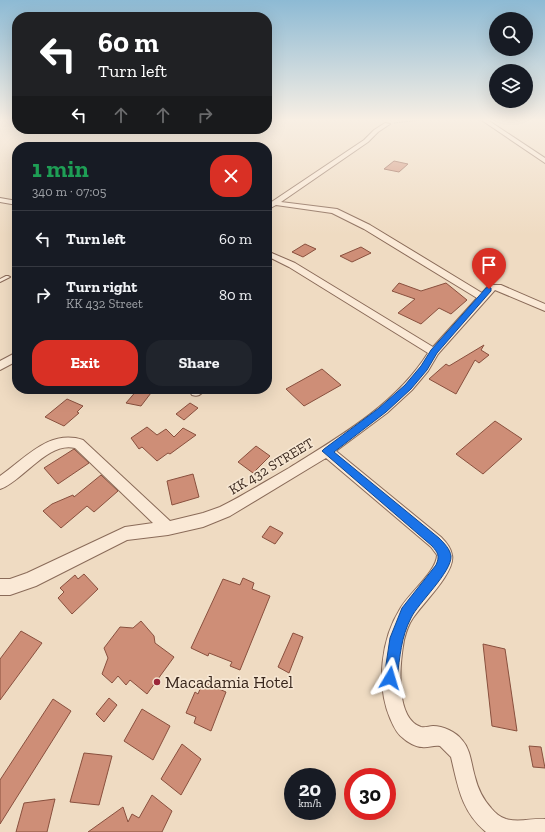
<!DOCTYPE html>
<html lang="en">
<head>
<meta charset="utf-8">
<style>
  body { margin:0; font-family:"Zilla Slab",serif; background:#20242c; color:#f1f3f6; height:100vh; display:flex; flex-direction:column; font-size:15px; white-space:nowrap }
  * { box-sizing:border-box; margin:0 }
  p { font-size:13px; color:#9ea1a6 }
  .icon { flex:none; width:22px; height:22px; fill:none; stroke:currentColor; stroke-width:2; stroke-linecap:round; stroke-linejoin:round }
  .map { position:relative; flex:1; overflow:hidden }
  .sheet { position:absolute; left:12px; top:142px; width:260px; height:252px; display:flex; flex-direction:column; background:#171b24; border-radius:16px; box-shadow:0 4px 16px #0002 }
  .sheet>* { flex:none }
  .hud { position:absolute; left:12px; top:12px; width:260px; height:122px; border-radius:16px; box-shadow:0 4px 16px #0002; background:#202124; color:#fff; overflow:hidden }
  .controls { position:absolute; left:489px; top:12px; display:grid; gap:8px }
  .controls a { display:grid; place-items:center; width:44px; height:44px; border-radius:50%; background:#171b24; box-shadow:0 4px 16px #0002; font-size:20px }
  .speed { position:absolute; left:284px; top:768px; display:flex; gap:8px; font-size:20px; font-weight:700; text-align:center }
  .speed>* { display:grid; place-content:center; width:52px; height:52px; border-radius:50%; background:#171b24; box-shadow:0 4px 16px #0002; line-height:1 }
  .speed small { font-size:10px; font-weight:400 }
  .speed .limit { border:6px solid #d22; background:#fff; color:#111 }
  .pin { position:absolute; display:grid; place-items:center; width:34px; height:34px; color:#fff; margin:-41px -17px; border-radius:50% 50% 50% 0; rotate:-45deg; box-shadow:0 0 4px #0007 }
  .pin .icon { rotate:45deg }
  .me { position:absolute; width:44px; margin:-22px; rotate:7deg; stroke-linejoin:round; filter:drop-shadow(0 0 3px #0008) }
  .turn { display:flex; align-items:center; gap:14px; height:84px; padding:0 20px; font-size:18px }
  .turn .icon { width:52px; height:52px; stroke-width:2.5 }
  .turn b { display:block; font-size:28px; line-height:34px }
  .lanes { display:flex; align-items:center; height:38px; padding:0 20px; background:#0003; justify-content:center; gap:20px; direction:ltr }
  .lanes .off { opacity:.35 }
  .round { display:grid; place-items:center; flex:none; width:42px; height:42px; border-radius:16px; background:#20242c }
  .summary { display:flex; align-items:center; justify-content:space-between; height:68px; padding:0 20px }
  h1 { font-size:24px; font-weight:800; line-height:30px; color:#1e9e55 }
  .cta { display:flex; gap:8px; margin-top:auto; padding:8px 20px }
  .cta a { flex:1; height:46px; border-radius:16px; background:#d93025; color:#fff; font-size:16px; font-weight:800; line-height:46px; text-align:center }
  .cta a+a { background:#20242c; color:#f1f3f6 }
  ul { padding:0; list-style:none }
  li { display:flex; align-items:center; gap:12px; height:56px; padding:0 20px; border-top:1px solid #363941 }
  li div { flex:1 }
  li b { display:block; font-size:15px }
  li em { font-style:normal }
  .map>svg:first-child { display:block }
  .building { fill:#ce8e77; stroke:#89503e }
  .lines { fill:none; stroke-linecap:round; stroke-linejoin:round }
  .service-casing { stroke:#8a6b59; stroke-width:2 }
  .minor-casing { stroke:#8a6b59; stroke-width:2 }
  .path { stroke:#8a6b59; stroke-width:1; stroke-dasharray:1.5 1; stroke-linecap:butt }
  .service { fill:#fae9d6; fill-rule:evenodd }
  .minor { fill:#fae9d6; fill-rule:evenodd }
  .route { fill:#1a73e8; stroke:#114b97 }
  .poi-dot { fill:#9a273a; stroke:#f6e6d2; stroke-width:1.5 }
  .labels { text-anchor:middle; stroke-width:3.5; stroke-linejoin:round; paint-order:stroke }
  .street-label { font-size:14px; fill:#39271d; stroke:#f6e6d2 }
  .near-poi-label { font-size:17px; fill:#39271d; stroke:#f6e6d2; text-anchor:start }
</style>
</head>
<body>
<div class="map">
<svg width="545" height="832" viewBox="0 0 545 832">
  <rect width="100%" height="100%" fill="#efdbc2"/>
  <g class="building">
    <path d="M394,161L408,164L399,172L384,169Z"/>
    <path d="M305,244L316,249L303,257L292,252Z"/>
    <path d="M361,247L371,253L352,262L340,256Z"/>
    <path d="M399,283L421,291L446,283L467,300L451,314L439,308L421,324L398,313L415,299L392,291Z"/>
    <path d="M484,345L481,350L489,355L479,363L475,360L456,394L429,379L446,364L449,366Z"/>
    <path d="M322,369L341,385L304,406L286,389Z"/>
    <path d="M138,389H154L141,406L126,403Z"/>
    <path d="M67,399L83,406L77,412L79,413L64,426L45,417Z"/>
    <path d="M190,403L198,408L184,420L176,414Z"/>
    <path d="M495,421L522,439L483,474L456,454Z"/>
    <path d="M147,427L157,435L166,429L174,437L183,428L196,435L170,454L168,453L157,461L142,447L139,449L131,438Z"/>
    <path d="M256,446L270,456L253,473L238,462Z"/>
    <path d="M74,449L89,463L58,484L44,468Z"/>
    <path d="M193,474L199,497L172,505L167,481Z"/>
    <path d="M101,475L118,491L94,512L87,506L61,528L43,511L52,504L73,495L74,497Z"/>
    <path d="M270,526L283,533L275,544L262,537Z"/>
    <path d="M84,574L98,589L72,614L58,598L64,592L60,588L75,575L78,579Z"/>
    <path d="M243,578L254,583L252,589L270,596L240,670L230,666L232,662L209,653L208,656L191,648L223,579L240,585Z"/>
    <path d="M141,621L154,636L155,643L174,657L147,694L130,680L126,685L118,676L112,683L102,674L108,658L104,648L120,627L133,628Z"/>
    <path d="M21,631L42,643L0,700V659Z"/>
    <path d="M293,633L303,637L289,673L278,667Z"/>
    <path d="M483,644L505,649L517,731L492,726Z"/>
    <path d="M203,682L226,692L211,731L194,723L196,717L186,713L195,692L198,694Z"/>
    <path d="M109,698L117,705L104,722L96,714Z"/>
    <path d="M53,699L71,711L0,824V780Z"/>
    <path d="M142,709L170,726L153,760L124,741Z"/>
    <path d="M182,744L201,759L181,795L161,779Z"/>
    <path d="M529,746L541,747L545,768L533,767Z"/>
    <path d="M84,753L112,756L99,805L70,802Z"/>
    <path d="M152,795L172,811L162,832H88L123,807L128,822L132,814L139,818Z"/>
    <path d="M55,799L47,832H16L24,803Z"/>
  </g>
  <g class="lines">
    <defs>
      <path id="service" d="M6,276H8L10,277L0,282V279Z"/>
      <g id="minor">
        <path d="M480,119H486L545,158V163Z"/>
        <path d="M385,123L390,124L378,132L368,142L281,202L337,209L370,225L482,293L489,285H501L545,304V311L495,290L438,354L428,371L412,390L387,413L336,451L441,537C446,542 451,548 452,555C456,572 422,604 413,618C408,625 406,632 404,640C400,662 394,718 421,727C425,728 429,726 433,726C443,726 456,732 462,740C471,750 471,764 475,777C478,789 483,799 491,808C495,813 500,817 506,819C519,823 532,818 545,819V832H486C461,811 458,786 451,757L440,746C433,745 428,748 422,747C416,747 407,742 403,738C396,733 393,725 390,718C376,685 381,639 400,609C408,594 437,571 437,555L431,547L326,458L230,516L203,527L168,535L127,540L36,586L10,595H0V579H10L27,573L125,527L153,523L75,448C48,441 23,481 0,489V476C26,458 49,429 83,440L170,521L203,513L220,507C244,495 266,481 289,468C339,437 396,404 428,353L289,267L267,256V251L295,263L433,347L477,298L364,229L332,213L276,205L267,210V205L364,140L374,130Z"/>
        <path d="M0,198L17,201V205L0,202Z"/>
        <path d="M17,352V361L0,370V361Z"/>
        <path d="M192,389H205C201,395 198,397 192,395L190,392Z"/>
      </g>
    </defs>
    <use href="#service" class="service-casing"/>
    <use href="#minor" class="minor-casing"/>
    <path class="path" d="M394,123L429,119"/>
    <use href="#service" class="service"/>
    <use href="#minor" class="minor"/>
  </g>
  <linearGradient id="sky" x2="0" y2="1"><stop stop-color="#8dbad4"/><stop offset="0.51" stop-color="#f8efe4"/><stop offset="1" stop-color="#f8efe4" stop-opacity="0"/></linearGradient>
  <rect width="545" height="235" fill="url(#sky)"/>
  <path class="route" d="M489,287L491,288V291L437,353L427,370L411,389L386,412L334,452L439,538C444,543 450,549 451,556C452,572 418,603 411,618C401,637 400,657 397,678L395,683L390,685L386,683L384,678L390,638L402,608L436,565C440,556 438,553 432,546L322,451L324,449L379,408L405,385L421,366L431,350L486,288Z"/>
  <circle class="poi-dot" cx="157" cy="682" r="4"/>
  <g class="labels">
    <g class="street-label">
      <text transform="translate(271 466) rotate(-31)" y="5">KK 432 STREET</text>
    </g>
    <g class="near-poi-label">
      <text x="165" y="688">Macadamia Hotel</text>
    </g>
  </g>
</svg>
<div class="controls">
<a><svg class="icon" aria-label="search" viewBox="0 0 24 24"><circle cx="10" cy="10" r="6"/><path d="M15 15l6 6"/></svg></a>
<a><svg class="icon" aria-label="layers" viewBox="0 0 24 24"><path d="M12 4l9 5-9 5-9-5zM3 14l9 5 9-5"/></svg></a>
</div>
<div class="speed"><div>20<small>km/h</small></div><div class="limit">30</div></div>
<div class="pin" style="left:489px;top:289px;background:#d93025"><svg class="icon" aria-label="arrive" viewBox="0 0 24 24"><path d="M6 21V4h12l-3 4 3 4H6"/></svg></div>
<svg class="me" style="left:390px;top:678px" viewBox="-20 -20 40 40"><path d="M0-17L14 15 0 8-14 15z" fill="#1a73e8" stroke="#fff" stroke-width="4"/></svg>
<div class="hud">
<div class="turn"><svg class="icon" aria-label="left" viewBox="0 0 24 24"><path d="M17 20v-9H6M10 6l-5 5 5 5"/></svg><div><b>60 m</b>Turn left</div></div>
<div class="lanes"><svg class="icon" aria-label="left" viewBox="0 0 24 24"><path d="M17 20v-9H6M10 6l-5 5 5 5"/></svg><svg class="icon off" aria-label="ahead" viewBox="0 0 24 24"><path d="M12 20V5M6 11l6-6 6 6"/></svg><svg class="icon off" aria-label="ahead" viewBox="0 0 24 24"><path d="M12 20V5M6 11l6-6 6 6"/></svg><svg class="icon off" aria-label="right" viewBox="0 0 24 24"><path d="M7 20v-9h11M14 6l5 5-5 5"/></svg></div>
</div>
<section class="sheet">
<div class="summary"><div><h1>1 min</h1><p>340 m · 07:05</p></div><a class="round" style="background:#d93025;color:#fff"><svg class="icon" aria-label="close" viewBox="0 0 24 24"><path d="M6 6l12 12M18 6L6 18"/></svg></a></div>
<ul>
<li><svg class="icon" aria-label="left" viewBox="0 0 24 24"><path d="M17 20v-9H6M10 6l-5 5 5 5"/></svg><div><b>Turn left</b></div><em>60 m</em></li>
<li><svg class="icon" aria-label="right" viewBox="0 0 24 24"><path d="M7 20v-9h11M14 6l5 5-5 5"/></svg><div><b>Turn right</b><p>KK 432 Street</p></div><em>80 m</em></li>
</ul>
<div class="cta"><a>Exit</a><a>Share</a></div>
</section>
</div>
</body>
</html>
